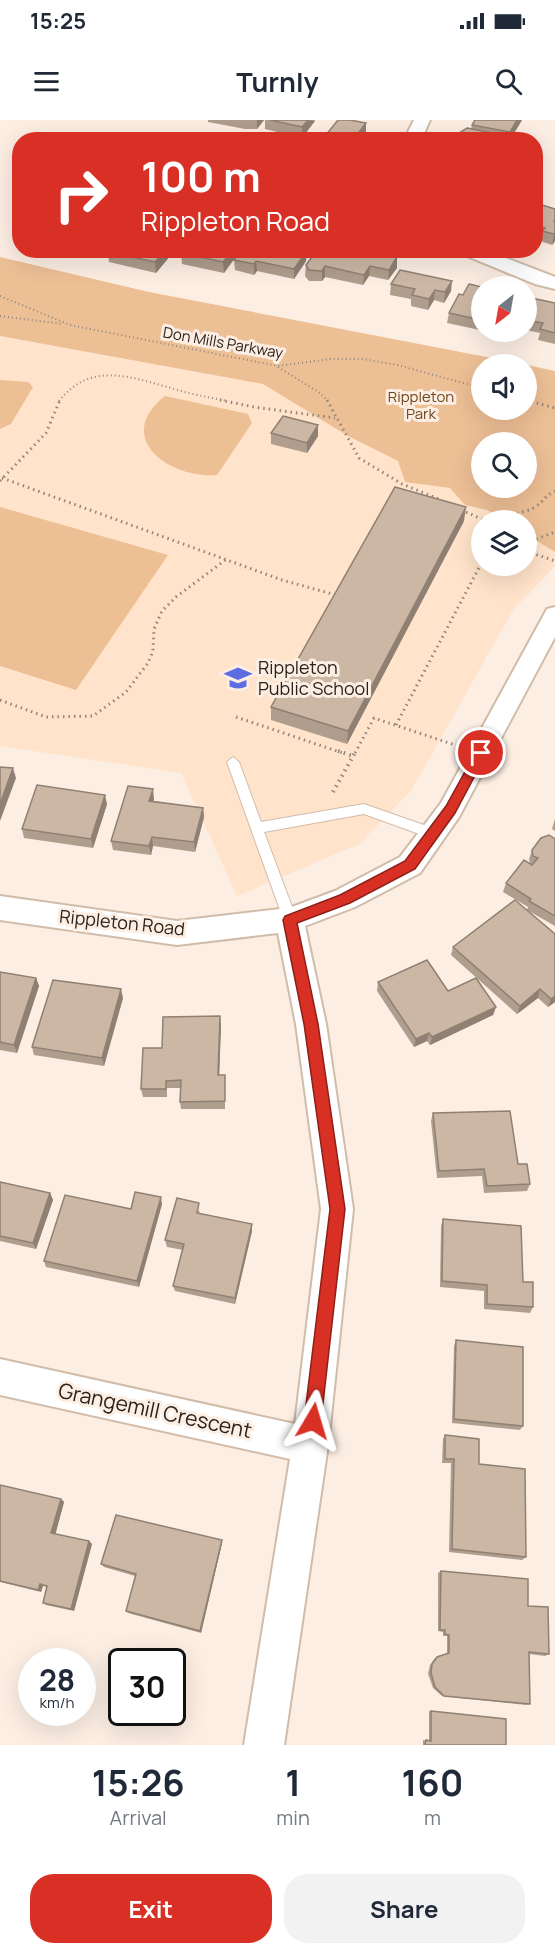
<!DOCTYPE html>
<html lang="en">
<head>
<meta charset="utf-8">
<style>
  body { margin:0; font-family:Manrope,sans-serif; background:#f2f2f3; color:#1f2937; height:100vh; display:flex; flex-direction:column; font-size:22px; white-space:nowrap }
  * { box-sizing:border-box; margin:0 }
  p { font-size:20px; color:#747a83 }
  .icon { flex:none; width:33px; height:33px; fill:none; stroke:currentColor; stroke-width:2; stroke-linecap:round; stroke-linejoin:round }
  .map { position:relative; height:1625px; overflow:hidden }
  .sheet { display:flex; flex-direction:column; background:#fff; flex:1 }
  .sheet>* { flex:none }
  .banner { position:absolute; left:12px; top:12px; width:531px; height:126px; border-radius:24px; box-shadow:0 6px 24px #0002; background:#d93025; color:#fff; overflow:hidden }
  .needle { width:39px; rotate:211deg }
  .fabs { position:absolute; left:471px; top:156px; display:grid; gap:12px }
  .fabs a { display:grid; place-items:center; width:66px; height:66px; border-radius:50%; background:#fff; box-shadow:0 6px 24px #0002; font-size:30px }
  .speed { position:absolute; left:18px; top:1528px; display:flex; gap:12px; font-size:30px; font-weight:700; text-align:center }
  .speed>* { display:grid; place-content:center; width:78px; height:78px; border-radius:50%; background:#fff; box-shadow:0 6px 24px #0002; line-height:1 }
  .speed small { font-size:15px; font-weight:400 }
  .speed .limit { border:3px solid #111; border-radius:9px; background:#fff; color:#111 }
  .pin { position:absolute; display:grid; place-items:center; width:51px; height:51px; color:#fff; margin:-26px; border:3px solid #fff; border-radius:50%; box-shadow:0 2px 6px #0007 }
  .me { position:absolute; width:66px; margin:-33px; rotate:7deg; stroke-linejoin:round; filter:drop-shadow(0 0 4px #0008) }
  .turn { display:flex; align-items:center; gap:21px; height:126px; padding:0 30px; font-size:27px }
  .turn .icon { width:78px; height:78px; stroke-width:2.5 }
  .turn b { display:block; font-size:42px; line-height:51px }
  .eta { display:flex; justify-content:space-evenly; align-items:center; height:102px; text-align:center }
  .eta b { font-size:36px; font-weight:700; line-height:42px }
  .primary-button { display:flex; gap:12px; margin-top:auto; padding:12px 30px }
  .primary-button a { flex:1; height:69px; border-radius:24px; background:#d93025; color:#fff; font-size:24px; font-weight:700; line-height:69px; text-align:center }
  .primary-button a+a { background:#f2f2f3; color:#1f2937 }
  .status { display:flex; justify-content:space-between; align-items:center; height:42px; padding:0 30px; background:#fff; direction:ltr }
  .status svg { height:16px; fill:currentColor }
  header { display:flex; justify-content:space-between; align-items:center; height:78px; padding:0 30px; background:#fff; font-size:27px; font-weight:700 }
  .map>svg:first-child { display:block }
  .built { fill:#ffe3ca }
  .green { fill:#edbf95; fill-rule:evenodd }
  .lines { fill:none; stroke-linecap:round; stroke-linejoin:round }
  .lane-casing { stroke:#d1bca9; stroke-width:2 }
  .street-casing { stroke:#d1bca9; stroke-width:4 }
  .path-far2 { stroke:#91867d; stroke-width:2; stroke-dasharray:1 3; stroke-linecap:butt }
  .path-far1 { stroke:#91867d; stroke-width:3; stroke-dasharray:1.5 4; stroke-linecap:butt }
  .path { stroke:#91867d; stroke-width:4; stroke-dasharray:1.5 4.5; stroke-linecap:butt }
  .lane { fill:#fff; fill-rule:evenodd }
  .street { fill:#fff; fill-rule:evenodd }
  .wall { fill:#af9d8d }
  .shaded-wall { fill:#8f8073 }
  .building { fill:#ccb7a4; stroke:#8f8073; stroke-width:1.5 }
  .route { fill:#d93025; stroke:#8d1f18; stroke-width:1.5 }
  .labels { text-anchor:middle; stroke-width:6; stroke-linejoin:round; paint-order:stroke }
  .far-street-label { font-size:15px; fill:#2a221b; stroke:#fceee3 }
  .far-park-label { font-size:15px; fill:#70471d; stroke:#fceee3 }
  .poi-label { font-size:18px; fill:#2a221b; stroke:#fceee3; text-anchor:start }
  .street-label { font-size:18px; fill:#2a221b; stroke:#fceee3 }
  .near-street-label { font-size:21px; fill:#2a221b; stroke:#fceee3 }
</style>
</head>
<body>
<div class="status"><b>15:25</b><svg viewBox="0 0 49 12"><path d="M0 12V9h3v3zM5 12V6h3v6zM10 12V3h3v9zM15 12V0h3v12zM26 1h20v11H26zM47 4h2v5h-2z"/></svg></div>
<header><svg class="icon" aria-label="menu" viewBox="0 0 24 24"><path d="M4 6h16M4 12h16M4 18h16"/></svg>Turnly<svg class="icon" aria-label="search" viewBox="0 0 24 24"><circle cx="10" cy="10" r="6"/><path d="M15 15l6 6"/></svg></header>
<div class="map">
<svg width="555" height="1625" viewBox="0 0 555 1625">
  <rect width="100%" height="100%" fill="#fceee3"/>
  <path class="built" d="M0,216L263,264L348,316L446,365L504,400H482V446H526L527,415L555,432V446L513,490L411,671L359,724L237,776L181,653L0,626Z"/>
  <g class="green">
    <path d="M0,137L149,172L523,244H482V290H526L527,245L555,251V432L527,415L526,400H504L487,390L465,385L450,368L405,362L398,341L348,316L263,264L0,216ZM482,322H526V368H482Z"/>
    <path d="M0,260L28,262L33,267L11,304L0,309Z"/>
    <path d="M165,276L248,294L252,303L217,355C170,359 112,318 165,276Z"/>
    <path d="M0,387L168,435L76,570L0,546Z"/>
  </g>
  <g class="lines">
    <defs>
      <path id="lane" d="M233,637L239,642L261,702L364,684L438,710L439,714L433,719L364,694L264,712L297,800L295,804H285L227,642Z"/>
      <g id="street">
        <path d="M414,0H430L421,20H404Z"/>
        <path d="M459,130H485L555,157V169L535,164L462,134Z"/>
        <path d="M555,487V517L459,697L420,753L355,787L305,806L326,904L353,1089L328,1325L284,1625H244L290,1339L0,1275V1239L295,1304L321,1089L296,904L278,813L177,825L0,800V776L177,801L289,788L335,771L400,737L441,683L547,489Z"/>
      </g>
    </defs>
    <use href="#lane" class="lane-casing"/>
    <use href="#street" class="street-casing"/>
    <g class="path-far2">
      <path d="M0,176L70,205L278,246L330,239H363L397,245L482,268"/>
      <path d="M0,196L63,204"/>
      <path d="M278,247L320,273L328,281"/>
      <path d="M526,280L530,281"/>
      <path d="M59,281C91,241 130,257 171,268C189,274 208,277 227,281"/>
    </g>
    <g class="path-far1">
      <path d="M220,280L254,287L335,298"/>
      <path d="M327,280L359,338L402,364L441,380"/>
      <path d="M526,280L555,288"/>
      <path d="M2,358L282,460L336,475L337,473"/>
      <path d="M0,361L46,313L60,280"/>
      <path d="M461,390L484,400"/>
      <path d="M508,400C516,391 526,393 535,387C543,382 546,375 555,371"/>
      <path d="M526,423L555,412"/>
      <path d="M526,431L555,441"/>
      <path d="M0,580L46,597L93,596L126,572L148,543L153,531L154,509L162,491L176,477L228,438"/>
      <path d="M236,597L343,633"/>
      <path d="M396,605L482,442"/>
      <path d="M355,633L374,598L455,625"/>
    </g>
    <g class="path">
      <path d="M338,631L353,636"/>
      <path d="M333,672L356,631"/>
    </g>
    <use href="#lane" class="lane"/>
    <use href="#street" class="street"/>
  </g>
  <g class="wall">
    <path d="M208,0H264L257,9H245L208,2Z"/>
    <path d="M265,0H315L302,18L265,9Z"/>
    <path d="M475,0H522L510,20H456V18L471,9L472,5Z"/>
    <path d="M366,13L361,20H325V16Z"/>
    <path d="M536,83L555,89V121L552,125L540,121L541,118L536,116Z"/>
    <path d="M47,130H70L66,135Z"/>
    <path d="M175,130L156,153L109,142L108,132Z"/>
    <path d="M184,130H237V135L224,153L182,144L181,133Z"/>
    <path d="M397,137V148L388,160L369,156L363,165L325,157L322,161H309L305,156L306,145Z"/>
    <path d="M234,140L306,141L294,159L257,151L254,155L235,150Z"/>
    <path d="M391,164L451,171L444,183L434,180L428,190L411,186V179L390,175Z"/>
    <path d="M482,167V207L480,210L447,203L449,193L463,175Z"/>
    <path d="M526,179L555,183V224L538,220L540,213L526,210Z"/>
    <path d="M271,313L318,316L307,333L271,324Z"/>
    <path d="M464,401L347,624L271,600V587Z"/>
    <path d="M154,679L153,681L203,688L204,697L195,732L153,726L151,735L113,730L111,721Z"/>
    <path d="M107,684L93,728L24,718L22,709Z"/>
    <path d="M555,699V711L552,709Z"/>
    <path d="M555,719V806L527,790L555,814V882L548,887L538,878L517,894L451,835L453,827L527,790L528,787L503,772L506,763L530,744L529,739L532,730Z"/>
    <path d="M0,852L36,858L39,866L17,933L0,930Z"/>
    <path d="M378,862L448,871L496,887L493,895L430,925L427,921L414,927L377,871Z"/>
    <path d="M123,878L104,946L34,935L32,927Z"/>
    <path d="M221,905L219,955H225V989H181L180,982L181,968H167V977H143L141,969L162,928Z"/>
    <path d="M433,993L518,1044L530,1064L527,1071L484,1073L482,1056L437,1058L431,1001Z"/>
    <path d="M0,1062L50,1073L53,1080L36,1129L0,1121Z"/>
    <path d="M162,1084L139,1167L46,1147L44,1141L131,1089Z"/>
    <path d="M200,1090L199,1093L252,1104V1111L235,1184L175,1171L173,1166L183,1130L167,1127L165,1120Z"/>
    <path d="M443,1099L523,1162L533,1187L530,1193L484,1189V1171L440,1167L441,1106Z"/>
    <path d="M456,1220L523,1306L520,1310L452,1303L454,1226Z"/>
    <path d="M445,1315L479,1344L526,1437L522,1440L449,1432L451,1343H442L443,1319Z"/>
    <path d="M0,1365L61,1379L64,1382L55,1414L89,1421L92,1424L74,1491L46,1485L43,1483L47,1467L43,1466L41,1472L0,1462Z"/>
    <path d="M222,1423L201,1513L128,1493L126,1491L135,1456L104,1447L101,1444Z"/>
    <path d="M441,1451L528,1486L549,1534L545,1536L529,1534L530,1584L526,1585L442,1576L433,1568L428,1554L430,1545L435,1538L447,1534V1516H443V1512L438,1511V1453Z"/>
    <path d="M429,1591H431L506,1625H423V1620L429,1621Z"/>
  </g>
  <g class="shaded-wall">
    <path d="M257,0H264L257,9Z"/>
    <path d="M308,0L315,1L302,18V7Z"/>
    <path d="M517,0H522L510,20H509L510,12Z"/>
    <path d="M366,3V13L361,20H353Z"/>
    <path d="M555,113V121L552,125L554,114Z"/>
    <path d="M165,130H175L156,153L155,142Z"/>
    <path d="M233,130H237V135L224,153L223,142Z"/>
    <path d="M307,131L306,141L294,159V149Z"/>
    <path d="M397,137V148L388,160L389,150Z"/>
    <path d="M256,141L257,151L254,155V144Z"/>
    <path d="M325,146V157L322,161V151Z"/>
    <path d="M370,146L369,156L363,165L364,155Z"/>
    <path d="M452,161L451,171L444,183L445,172Z"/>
    <path d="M435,170L434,180L428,190L429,179Z"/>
    <path d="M318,305V316L307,333V323Z"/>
    <path d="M466,387L464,401L347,624L348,611Z"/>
    <path d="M13,648L16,658L0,701V684Z"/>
    <path d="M153,669L154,679L151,690L149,681Z"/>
    <path d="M105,675L107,684L93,728L91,719Z"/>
    <path d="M203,688L204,697L195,732L194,722Z"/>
    <path d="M152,717L153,726L151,735L149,726Z"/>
    <path d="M36,858L39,866L17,933L14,925Z"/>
    <path d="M121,869L123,878L104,946L102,938Z"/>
    <path d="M540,869L538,878L517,894L520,886Z"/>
    <path d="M555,876V882L548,887L551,879Z"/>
    <path d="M496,887L493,895L430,925L432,917Z"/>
    <path d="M220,896L221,905L219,962L218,955Z"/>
    <path d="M429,913L427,921L414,927L416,919Z"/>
    <path d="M50,1073L53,1080L36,1129L33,1123Z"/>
    <path d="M161,1077L162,1084L139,1167L137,1161Z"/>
    <path d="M252,1104V1111L235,1184V1178Z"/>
    <path d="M61,1379L64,1382L55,1416L51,1413Z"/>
    <path d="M222,1420V1423L201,1513L200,1511Z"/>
    <path d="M89,1421L92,1424L74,1491L71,1489Z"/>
    <path d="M40,1464L43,1466L41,1472L38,1470Z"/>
  </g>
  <g class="building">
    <path d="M270,0H308L302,7Z"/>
    <path d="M338,0H350L366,3L353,20H342L325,16Z"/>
    <path d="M475,0H517L510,12L472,5Z"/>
    <path d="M467,8L508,16L506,20H459L456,18L459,13Z"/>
    <path d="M139,17L152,20H137Z"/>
    <path d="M536,83L555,89V100L554,101L555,102V113L554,114L542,111L545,108L536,105Z"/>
    <path d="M109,130H165L155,142L108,132Z"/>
    <path d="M184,130H233L223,142L181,133Z"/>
    <path d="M241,130H306L307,131L294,149L256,141L254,144L234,140Z"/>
    <path d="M317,130H366L397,137L389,150L370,146L364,155L325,146L322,151L309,150L306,145Z"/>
    <path d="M400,150L452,161L445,172L435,170L429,179L412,175L415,169L391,164Z"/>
    <path d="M469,164L482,167L481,200L449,193L459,174L463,175Z"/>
    <path d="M527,177L555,183V213L540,209L543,203L526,200V179Z"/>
    <path d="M283,296L318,305L307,323L271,313Z"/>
    <path d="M395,367L466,387L348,611L271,587Z"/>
    <path d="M0,647L13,648L0,684Z"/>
    <path d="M37,665L105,675L91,719L22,709Z"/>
    <path d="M128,666L153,669L149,681L203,688L194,722L152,717L149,726L111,721Z"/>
    <path d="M549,715L555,719V796L529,781L531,779L506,763L524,740L532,745L538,738L533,736L532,730L541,718Z"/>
    <path d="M515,780L555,814V876L551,879L540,869L520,886L453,827Z"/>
    <path d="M427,840L448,871L476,858L496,887L432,917L429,913L416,919L378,862Z"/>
    <path d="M0,852L36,858L14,925L0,922Z"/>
    <path d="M53,860L121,869L102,938L32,927Z"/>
    <path d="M220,896L218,955H225V981L180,982L181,960L166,961V969H141L143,928H162L163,897Z"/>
    <path d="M510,991L518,1044H527L530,1064L487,1066L484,1049L439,1051L433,993Z"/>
    <path d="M0,1062L50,1073L33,1123L0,1116Z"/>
    <path d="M135,1072L161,1077L137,1161L44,1141L65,1075L131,1089Z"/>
    <path d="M177,1078L199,1083L197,1093L252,1104L235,1178L173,1166L184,1124L165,1120Z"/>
    <path d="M443,1099L521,1106L523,1162H533V1187L487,1184V1165L442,1161Z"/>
    <path d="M456,1220L523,1227V1306L454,1299Z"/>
    <path d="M445,1315L479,1319V1344L525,1349L526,1437L452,1429L454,1339H445Z"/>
    <path d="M0,1365L61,1379L51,1413L89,1421L71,1489L43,1483L47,1466L40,1464L38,1470L0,1461Z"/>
    <path d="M116,1395L222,1420L200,1511L126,1491L136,1454L101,1444Z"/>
    <path d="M441,1451L528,1459V1486L548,1487L549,1534L529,1532L530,1584L444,1576L435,1567L431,1553L432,1544L437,1537L449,1533V1515L445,1514V1510H440Z"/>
    <path d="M431,1591L506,1599V1625H425L426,1620L431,1621Z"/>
  </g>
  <path class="route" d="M481,628L487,633L455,693L415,749L350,783L297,803L318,904L345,1089L321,1301L319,1307L313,1310L307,1307L304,1301L330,1089L304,904L283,800L285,796L340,775L405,741L446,686L477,630Z"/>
  <defs>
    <symbol id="school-bare" viewBox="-9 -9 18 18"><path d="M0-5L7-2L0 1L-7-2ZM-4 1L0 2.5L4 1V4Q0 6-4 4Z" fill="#5e6ce4" stroke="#fceee3" stroke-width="2.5" paint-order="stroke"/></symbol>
  </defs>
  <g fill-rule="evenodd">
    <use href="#school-bare" x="219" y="539" width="38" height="38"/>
  </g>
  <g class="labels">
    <g class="far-street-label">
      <text transform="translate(223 223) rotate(10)" y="5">Don Mills Parkway</text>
    </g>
    <g class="far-park-label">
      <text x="421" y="282">Rippleton<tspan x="421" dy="17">Park</tspan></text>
    </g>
    <g class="poi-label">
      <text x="258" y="554">Rippleton<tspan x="258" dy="21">Public School</tspan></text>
    </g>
    <g class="street-label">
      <text transform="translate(122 803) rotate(6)" y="6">Rippleton Road</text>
    </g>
    <g class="near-street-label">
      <text transform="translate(155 1291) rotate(12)" y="7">Grangemill Crescent</text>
    </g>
  </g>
</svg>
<div class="fabs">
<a><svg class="needle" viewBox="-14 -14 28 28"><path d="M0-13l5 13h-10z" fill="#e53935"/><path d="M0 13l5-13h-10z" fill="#747a83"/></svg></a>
<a><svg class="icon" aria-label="sound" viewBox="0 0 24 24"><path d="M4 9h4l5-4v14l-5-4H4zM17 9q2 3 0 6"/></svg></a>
<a><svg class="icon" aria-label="search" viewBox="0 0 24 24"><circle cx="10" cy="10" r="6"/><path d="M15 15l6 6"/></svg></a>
<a><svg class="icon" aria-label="layers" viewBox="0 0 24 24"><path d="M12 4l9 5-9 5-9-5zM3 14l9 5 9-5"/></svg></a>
</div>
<div class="speed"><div>28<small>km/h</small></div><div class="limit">30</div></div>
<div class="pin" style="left:481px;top:633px;background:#d93025"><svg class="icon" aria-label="arrive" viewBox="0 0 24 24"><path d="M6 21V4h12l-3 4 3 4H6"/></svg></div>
<svg class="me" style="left:313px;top:1301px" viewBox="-20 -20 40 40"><path d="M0-17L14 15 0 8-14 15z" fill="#d93025" stroke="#fff" stroke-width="4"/></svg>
<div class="banner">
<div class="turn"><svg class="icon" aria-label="right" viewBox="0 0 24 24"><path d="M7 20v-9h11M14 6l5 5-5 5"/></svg><div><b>100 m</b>Rippleton Road</div></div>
</div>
</div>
<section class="sheet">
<div class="eta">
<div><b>15:26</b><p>Arrival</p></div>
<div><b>1</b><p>min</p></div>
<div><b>160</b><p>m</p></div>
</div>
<div class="primary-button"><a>Exit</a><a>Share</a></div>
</section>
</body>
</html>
